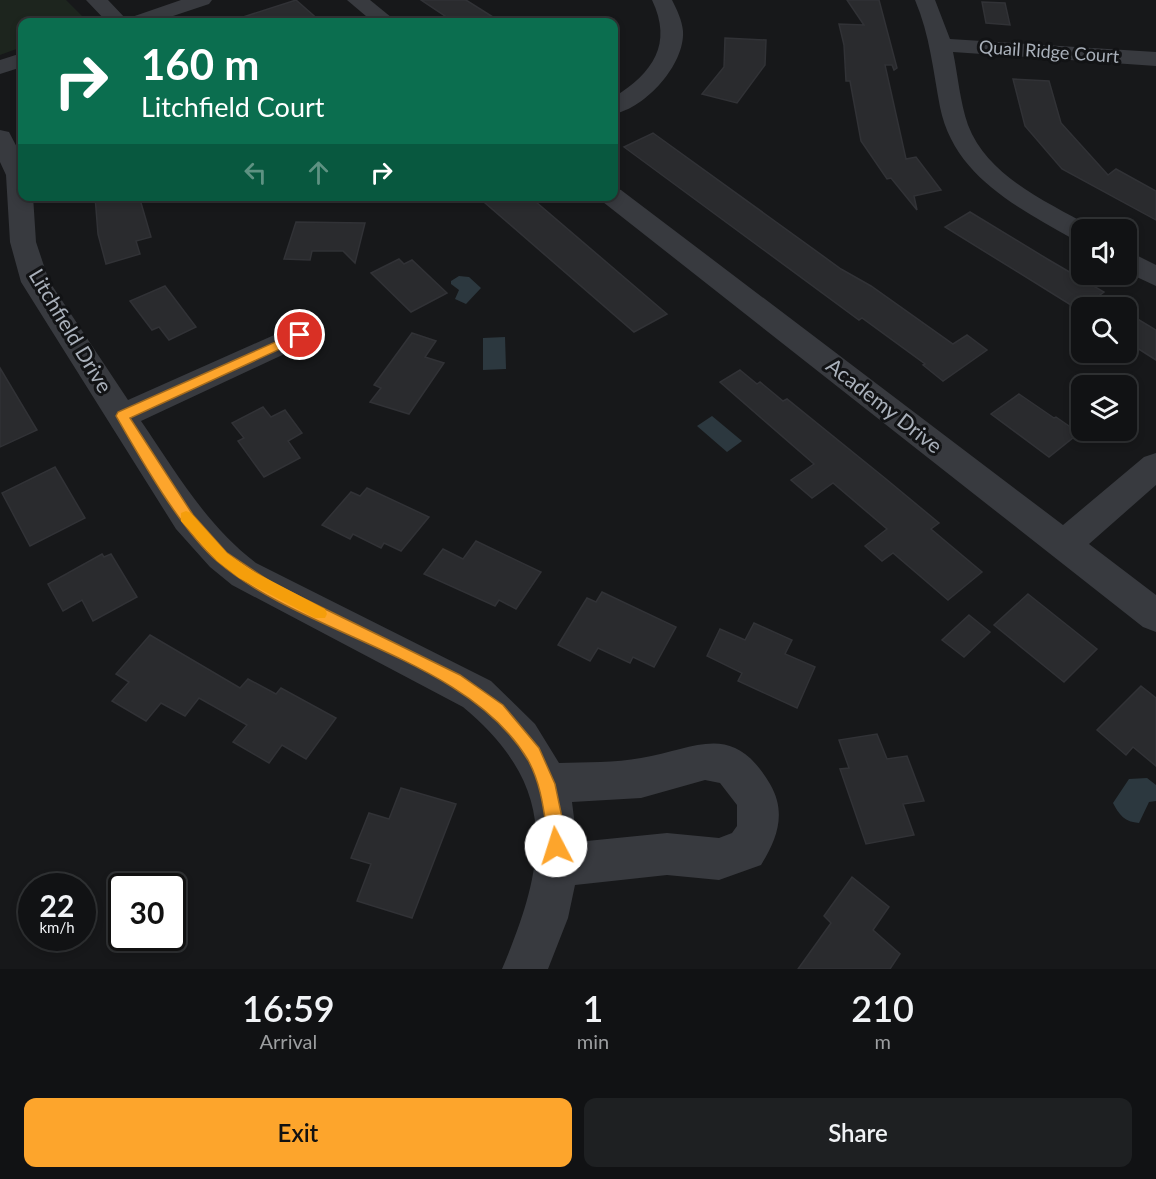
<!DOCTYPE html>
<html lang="en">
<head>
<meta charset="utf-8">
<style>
  body { margin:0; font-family:Lato,sans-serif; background:#1e2022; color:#f1f3f6; height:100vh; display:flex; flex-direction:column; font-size:22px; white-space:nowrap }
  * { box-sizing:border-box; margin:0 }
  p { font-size:20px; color:#9c9ea0 }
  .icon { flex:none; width:33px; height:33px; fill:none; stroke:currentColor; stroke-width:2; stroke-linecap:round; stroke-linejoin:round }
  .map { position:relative; height:969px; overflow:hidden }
  .sheet { display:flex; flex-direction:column; background:#111214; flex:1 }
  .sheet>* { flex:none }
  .banner { position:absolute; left:18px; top:18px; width:600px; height:183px; border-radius:12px; box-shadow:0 3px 9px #0003,0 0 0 2px #303234; background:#0b6e4f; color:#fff; overflow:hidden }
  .tools { position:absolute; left:1071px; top:219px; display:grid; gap:12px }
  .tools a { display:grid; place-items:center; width:66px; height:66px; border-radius:12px; background:#111214; box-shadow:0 3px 9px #0003,0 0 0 2px #303234; font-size:30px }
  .speed { position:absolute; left:18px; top:873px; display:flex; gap:12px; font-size:30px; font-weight:700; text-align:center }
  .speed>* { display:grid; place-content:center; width:78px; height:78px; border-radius:50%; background:#111214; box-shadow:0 3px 9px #0003,0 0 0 2px #303234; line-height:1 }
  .speed small { font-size:15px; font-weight:400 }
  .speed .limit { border:3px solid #111; border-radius:9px; background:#fff; color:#111 }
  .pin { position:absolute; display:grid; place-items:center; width:51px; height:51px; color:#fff; margin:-26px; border:3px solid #fff; border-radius:50%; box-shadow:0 2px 6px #0007 }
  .me { position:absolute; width:66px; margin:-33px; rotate:355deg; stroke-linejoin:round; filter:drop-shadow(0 0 4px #0008) }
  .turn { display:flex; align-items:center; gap:21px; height:126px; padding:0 24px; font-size:27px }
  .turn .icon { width:78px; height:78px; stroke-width:2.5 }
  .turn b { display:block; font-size:42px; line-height:51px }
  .lanes { display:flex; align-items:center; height:57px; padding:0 24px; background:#0003; justify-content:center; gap:30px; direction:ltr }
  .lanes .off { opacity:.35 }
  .eta { display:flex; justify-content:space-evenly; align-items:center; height:102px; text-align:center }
  .eta b { font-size:36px; font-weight:600; line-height:42px }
  .button { display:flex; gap:12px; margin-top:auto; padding:12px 24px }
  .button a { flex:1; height:69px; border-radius:12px; background:#fda52c; color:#111; font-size:24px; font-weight:600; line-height:69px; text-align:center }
  .button a+a { background:#1e2022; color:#f1f3f6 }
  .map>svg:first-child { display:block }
  .green { fill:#1d251e }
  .water { fill:#2c383f }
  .building { fill:#2a2b2e; stroke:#313236; stroke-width:1.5 }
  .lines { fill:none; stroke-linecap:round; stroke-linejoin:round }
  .minor { fill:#383a3f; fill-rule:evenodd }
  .route { fill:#fda52c; stroke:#a46b1d; stroke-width:1.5 }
  .slow { fill:#f59e0b }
  .labels { text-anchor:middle; stroke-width:6; stroke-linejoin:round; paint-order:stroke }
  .far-street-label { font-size:18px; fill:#a9b0ba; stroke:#121315 }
  .street-label { font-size:21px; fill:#a9b0ba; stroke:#121315 }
</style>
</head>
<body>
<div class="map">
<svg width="1156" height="969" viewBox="0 0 1156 969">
  <rect width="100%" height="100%" fill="#17181a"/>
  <path class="green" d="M0,0H66L88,22H22V47L0,55Z"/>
  <g class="water">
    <path d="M459,276L469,277L481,288L466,304L455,299L459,290L451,284V281Z"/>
    <path d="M505,337L506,369L483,370V338Z"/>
    <path d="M712,416L742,441L727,452L697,426Z"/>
    <path d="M1147,778L1156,785V801L1149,802L1139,823C1125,822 1119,815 1113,803L1129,779Z"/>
  </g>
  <g class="building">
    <path d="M296,0L321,22H241L240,18Z"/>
    <path d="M421,0H466L501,22H454Z"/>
    <path d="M847,0H879L897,68L894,70L892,65H885L906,159L916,157L941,190L914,196L917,210L891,178L887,179L861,141L850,81H846L844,45L839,24L864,25Z"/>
    <path d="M982,2L1005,3L1010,25L986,23Z"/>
    <path d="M725,38L766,40L765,65L737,103L702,94L724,67Z"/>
    <path d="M1013,79L1049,81L1061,123L1108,175L1116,169L1156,191V220L1062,169L1025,126Z"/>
    <path d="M653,133L841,269L871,286L953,344L967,335L987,350L943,381L923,365L925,364L862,318L859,320L624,147Z"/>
    <path d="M95,196H139L151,237L136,241L140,254L106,264L98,234Z"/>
    <path d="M477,196H529L667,314L634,332Z"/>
    <path d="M970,212L1049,260L1104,292L1079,310L945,227Z"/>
    <path d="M296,222L365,223L355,263L343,251H312L310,260L284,259Z"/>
    <path d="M399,259L404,264L412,260L447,293L411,312L371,273Z"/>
    <path d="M165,286L196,327L169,340L159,327L152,330L130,301Z"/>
    <path d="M1126,312L1156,330V360L1126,341Z"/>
    <path d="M412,333L436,341L425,357L444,363L409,414L370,402L381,388L374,385Z"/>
    <path d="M0,368L37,430L0,447Z"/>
    <path d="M740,370L757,384L760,382L783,401L787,399L886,479L939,523L931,529L982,572L948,600L893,553L882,561L865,546L887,529L833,483L812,498L791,480L814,464L720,382Z"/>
    <path d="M1019,394L1054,418L1056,417L1079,433L1049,457L991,414Z"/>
    <path d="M263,407L271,417L285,410L302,433L288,441L300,458L264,477L238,441L244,438L232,423Z"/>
    <path d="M55,467L85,518L30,546L2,493Z"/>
    <path d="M367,488L429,517L401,551L384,543L381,548L353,534L350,539L322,525L351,492L360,496Z"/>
    <path d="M476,541L541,572L516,609L499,600L495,606L424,574L443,549L463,559Z"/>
    <path d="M102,554L104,557L111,554L137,597L93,621L82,600L63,611L48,584Z"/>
    <path d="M602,592L676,627L654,667L633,657L630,663L598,648L590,661L558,645L587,598L596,602Z"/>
    <path d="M1028,594L1097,649L1064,682L994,625Z"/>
    <path d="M969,615L990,632L964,657L942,640Z"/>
    <path d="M754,623L792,640L785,654L815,667L797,708L738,681L742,673L707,656L720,629L745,640Z"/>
    <path d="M150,635L240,688L248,679L276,694L281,688L336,718L306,759L282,745L269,763L233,742L247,725L199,698L185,716L161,703L146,721L112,701L129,682L116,674Z"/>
    <path d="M1141,686L1156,698V766L1133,747L1126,755L1097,730Z"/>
    <path d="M877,734L887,759L907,756L924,801L903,804L914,835L866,844L840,769L849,768L839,740Z"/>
    <path d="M401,788L456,804L412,918L357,901L371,864L351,858L369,813L389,819Z"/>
    <path d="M852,877L889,907L873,930L900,954L890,969H798L831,923L824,916Z"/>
  </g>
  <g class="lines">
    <g class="minor">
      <path d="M86,0H108L126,19L181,0H212L209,4L155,22H107Z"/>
      <path d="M347,0H370L397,22H373Z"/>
      <path d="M652,0H672C677,10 682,20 683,31C685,65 645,108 614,114V97C653,73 673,44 652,0Z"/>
      <path d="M915,0H935L950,39L1156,52V66L953,52C958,76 960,102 968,125C988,177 1046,201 1091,227L1093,230H1082V241L1073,239C1017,207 954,176 940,107C933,71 930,35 915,0Z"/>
      <path d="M22,53V67L0,74V60Z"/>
      <path d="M0,130L9,132L22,157V196H33L36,242L49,281L128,400L290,328L300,325L310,328L315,335L310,342L141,421C176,472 206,525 256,563L491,681L535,724L559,763C586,762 615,763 641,758C697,749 732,720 770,784C787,813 777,839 761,865L719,880L667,875L575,885L568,918L548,969H502C547,862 560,788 463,707L232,585L210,567L176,529L21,282L10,242L6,175L0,162ZM705,780L720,783L737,805V826L732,833L719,838L667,833L577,842L572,802L641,798Z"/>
      <path d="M614,188L621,190L1063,525L1144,457L1156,453V485L1089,544L1156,595V632L1143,627L603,202L600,196H614Z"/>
      <path d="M1126,250L1156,265V286L1126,272Z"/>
    </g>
  </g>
  <path class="route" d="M300,331L306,335L304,338L130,418L193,515L227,553L274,584L460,675L503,705L539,748L555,784L564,827L562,852L556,855L550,852C546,844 548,835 546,826C543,803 539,780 528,760C468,658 304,636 217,561C181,530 140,458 116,416L118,412Z"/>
  <path class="slow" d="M186,511L191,513L227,553L249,569L325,609L327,614L325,618H315L239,578L217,561L181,521V513Z"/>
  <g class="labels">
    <g class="far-street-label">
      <text transform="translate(1049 52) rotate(4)" y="6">Quail Ridge Court</text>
    </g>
    <g class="street-label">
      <text transform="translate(70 331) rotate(59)" y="7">Litchfield Drive</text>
      <text transform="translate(884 406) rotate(38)" y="7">Academy Drive</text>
    </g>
  </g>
</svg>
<div class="tools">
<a><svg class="icon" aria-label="sound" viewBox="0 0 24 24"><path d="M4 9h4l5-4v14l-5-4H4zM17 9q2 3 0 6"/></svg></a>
<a><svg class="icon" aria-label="search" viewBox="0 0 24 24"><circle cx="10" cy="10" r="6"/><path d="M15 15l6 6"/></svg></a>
<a><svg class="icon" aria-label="layers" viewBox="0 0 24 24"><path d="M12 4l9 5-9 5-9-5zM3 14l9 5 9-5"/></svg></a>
</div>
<div class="speed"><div>22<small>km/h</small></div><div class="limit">30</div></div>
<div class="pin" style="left:300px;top:335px;background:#d93025"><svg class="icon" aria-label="arrive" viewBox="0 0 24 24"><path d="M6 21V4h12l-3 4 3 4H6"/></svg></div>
<svg class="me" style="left:556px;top:846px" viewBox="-20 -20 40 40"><circle r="19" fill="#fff"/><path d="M0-13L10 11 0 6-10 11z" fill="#fda52c"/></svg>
<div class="banner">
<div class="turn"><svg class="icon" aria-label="right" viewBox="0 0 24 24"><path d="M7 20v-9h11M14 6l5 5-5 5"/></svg><div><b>160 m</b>Litchfield Court</div></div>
<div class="lanes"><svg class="icon off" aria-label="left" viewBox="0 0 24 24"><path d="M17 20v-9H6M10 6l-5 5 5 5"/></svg><svg class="icon off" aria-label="ahead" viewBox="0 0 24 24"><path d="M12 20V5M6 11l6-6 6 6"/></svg><svg class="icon" aria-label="right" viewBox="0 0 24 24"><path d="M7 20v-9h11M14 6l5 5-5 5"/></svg></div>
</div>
</div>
<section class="sheet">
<div class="eta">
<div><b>16:59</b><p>Arrival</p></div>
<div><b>1</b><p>min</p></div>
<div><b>210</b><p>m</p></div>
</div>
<div class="button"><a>Exit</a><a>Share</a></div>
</section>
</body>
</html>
